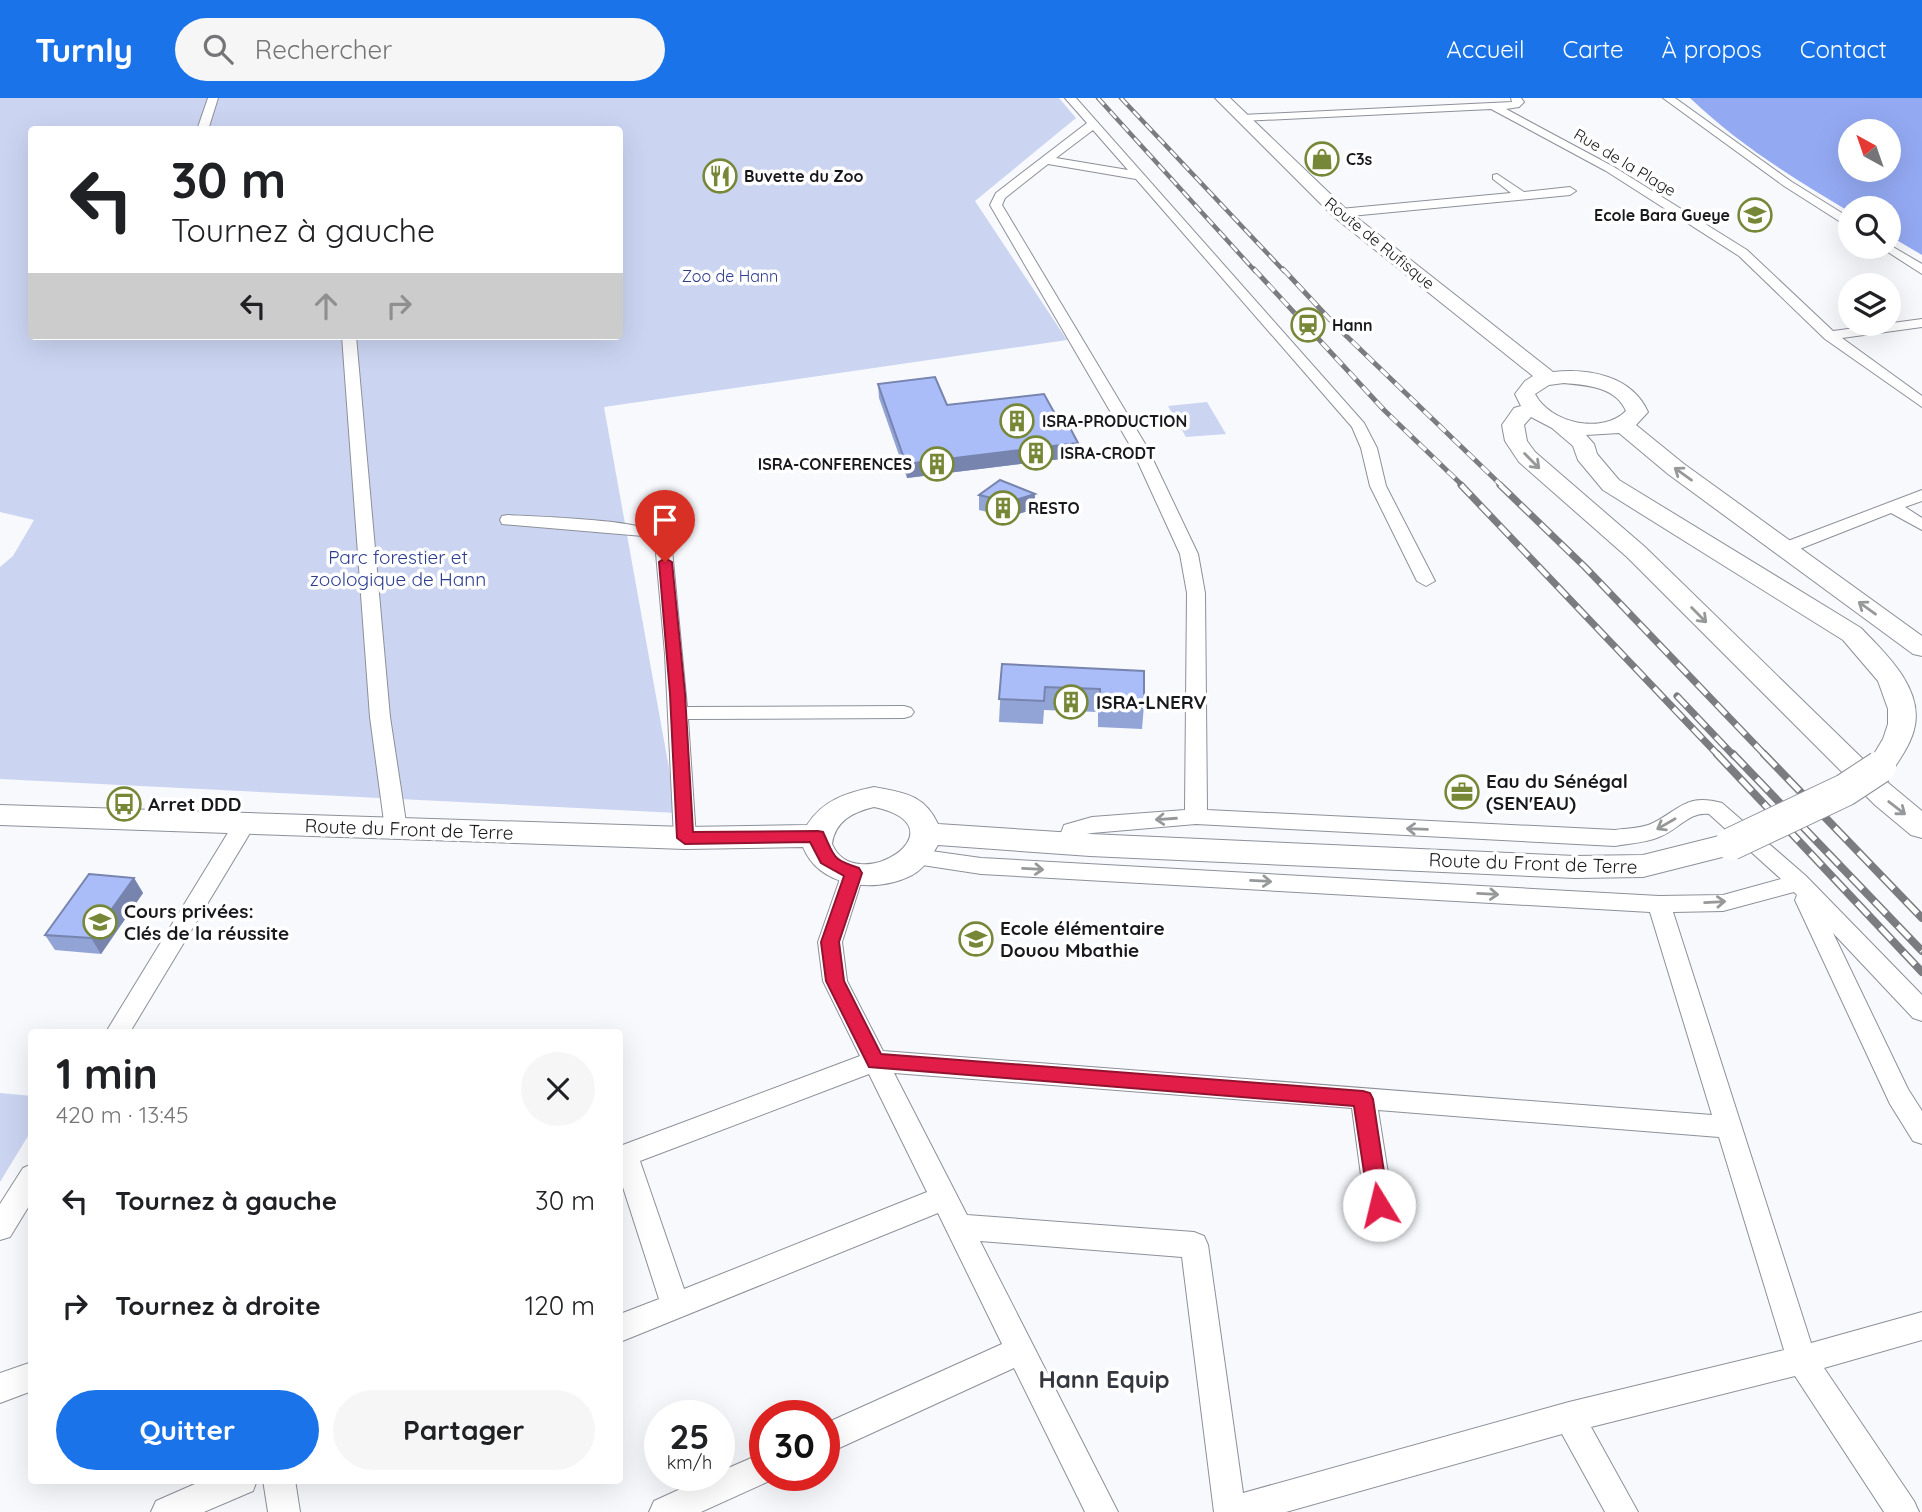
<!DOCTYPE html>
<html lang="fr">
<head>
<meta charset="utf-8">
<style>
  body { margin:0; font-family:Quicksand,sans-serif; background:#f6f6f6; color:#202124; height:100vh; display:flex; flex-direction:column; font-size:26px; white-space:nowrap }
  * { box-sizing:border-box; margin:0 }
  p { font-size:23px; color:#757577 }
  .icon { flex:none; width:38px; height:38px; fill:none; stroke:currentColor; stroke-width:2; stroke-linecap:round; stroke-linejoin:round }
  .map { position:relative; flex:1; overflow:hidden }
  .sheet { position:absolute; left:28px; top:931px; width:595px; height:455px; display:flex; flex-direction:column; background:#fff; border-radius:7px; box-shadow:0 7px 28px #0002 }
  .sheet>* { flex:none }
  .hud { position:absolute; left:28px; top:28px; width:595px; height:214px; border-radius:7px; box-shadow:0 7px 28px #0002; background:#fff; color:#202124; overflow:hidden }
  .needle { width:46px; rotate:320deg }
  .controls { position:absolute; left:1838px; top:21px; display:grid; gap:14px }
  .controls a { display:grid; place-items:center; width:63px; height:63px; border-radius:50%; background:#fff; box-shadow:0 7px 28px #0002; font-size:35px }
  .speed { position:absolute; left:644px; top:1302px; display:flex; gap:14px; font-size:35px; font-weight:700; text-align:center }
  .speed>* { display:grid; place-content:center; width:91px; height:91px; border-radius:50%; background:#fff; box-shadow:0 7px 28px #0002; line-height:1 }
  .speed small { font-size:18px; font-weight:400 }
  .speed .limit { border:10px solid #d22; background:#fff; color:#111 }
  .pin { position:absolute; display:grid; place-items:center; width:60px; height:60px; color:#fff; margin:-72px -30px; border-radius:50% 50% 50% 0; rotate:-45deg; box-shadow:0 0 7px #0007 }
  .pin .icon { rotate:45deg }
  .me { position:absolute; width:77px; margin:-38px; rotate:351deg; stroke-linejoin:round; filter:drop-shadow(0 0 5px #0008) }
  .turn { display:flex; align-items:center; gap:24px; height:147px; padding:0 28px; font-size:32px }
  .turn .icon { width:91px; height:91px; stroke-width:2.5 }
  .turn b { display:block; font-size:49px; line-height:60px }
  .lanes { display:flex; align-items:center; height:66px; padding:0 28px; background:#0003; justify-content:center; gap:35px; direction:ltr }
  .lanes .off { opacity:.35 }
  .round { display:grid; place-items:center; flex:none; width:74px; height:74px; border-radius:37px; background:#f6f6f6 }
  .overview { display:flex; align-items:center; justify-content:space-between; height:119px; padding:0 28px }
  h1 { font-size:42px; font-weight:700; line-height:52px }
  .cta { display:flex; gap:14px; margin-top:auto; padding:14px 28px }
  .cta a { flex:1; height:80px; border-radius:42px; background:#1a73e8; color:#fff; font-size:28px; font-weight:700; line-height:80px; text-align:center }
  .cta a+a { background:#f6f6f6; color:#202124 }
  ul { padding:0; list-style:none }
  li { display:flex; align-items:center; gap:21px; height:105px; padding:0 28px }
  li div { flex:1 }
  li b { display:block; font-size:26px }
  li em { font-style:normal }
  header { display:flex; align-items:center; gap:42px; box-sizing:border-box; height:98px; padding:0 35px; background:#1a73e8; color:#fff }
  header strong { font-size:33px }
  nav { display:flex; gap:38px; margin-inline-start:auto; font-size:24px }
  .search { width:490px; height:63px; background:#f6f6f6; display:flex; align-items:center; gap:18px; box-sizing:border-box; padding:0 24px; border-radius:38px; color:#757577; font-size:26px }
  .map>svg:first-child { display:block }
  .green { fill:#cbd5f2; fill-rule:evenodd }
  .water { fill:#93a9f2; fill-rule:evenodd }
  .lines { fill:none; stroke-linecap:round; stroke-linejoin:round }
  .minor-casing { stroke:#8d9099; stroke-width:2 }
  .secondary-casing { stroke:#8d9099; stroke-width:2 }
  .minor { fill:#fff; fill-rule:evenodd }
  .secondary { fill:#fff; fill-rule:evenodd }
  .rail-far3-casing { stroke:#7a7c7f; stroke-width:4.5 }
  .rail-far2-casing { stroke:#7a7c7f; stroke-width:5 }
  .rail-far1-casing { stroke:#7a7c7f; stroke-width:7 }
  .rail-casing { stroke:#7a7c7f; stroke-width:8 }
  .rail-far3 { stroke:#fff; stroke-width:2.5; stroke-dasharray:9; stroke-linecap:butt }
  .rail-far2 { stroke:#fff; stroke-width:3.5; stroke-dasharray:10; stroke-linecap:butt }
  .rail-far1 { stroke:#fff; stroke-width:4.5; stroke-dasharray:14; stroke-linecap:butt }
  .rail { stroke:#fff; stroke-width:5; stroke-dasharray:17; stroke-linecap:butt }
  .secondary-bridge-casing { stroke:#8d9099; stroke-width:34; stroke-linecap:butt }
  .secondary-bridge { stroke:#fff; stroke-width:32 }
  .wall { fill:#92a3d5 }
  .shaded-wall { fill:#7784ae }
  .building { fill:#aabdf8; stroke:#7784ae; stroke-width:2 }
  .oneway { stroke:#979899 }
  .route { fill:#e11d48; stroke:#92132f; stroke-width:2 }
  .labels { text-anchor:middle; stroke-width:7; stroke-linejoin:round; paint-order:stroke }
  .far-poi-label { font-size:16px; font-weight:bold; fill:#18191c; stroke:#fff; text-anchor:start }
  .far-street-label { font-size:16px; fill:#18191c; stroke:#fff }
  .far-park-label { font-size:16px; fill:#2c3d90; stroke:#fff }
  .park-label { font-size:19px; fill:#2c3d90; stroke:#fff }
  .poi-label { font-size:19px; font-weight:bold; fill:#18191c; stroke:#fff; text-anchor:start }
  .street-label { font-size:19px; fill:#18191c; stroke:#fff }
  .near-neighbourhood-label { font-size:24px; font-weight:bold; fill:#34373f; stroke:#fff }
</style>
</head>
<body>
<header>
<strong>Turnly</strong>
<div class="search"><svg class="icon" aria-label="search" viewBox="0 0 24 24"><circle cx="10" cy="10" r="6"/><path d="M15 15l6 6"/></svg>Rechercher</div>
<nav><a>Accueil</a><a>Carte</a><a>À propos</a><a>Contact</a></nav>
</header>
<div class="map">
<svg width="1922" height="1414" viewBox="0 0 1922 1414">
  <rect width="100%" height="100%" fill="#f7f9fd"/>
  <g class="green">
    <path d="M0,0H1059L1076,20L975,103L1067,242L604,309L677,715L0,681V469L13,458L34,422L0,414ZM32,32H620V238H32Z"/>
    <path d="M1207,304L1226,336L1186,339L1168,308Z"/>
    <path d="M0,995L32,998L31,1033L0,1084Z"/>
  </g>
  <path class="water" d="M1690,0H1922V157L1888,137V110H1850V114C1793,80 1738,46 1690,0ZM1850,33H1888V72H1850Z"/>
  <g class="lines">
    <defs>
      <g id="minor">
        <path d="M208,0H218L208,32H197Z"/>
        <path d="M1065,0H1076L1364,325L1377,350L1386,388L1435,483L1426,488L1417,483L1370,388L1361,350L1352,329L1136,81L1048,66L1005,100L1002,107L1147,349L1198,456L1205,495L1207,712L1615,732C1627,730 1641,731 1653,725C1680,711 1687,695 1722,705L1806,778L1922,897V923L1913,920L1833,835L1908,991L1922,1013V1046L1913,1043L1890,1006L1795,802L1797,797L1794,794L1723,813L1673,814L1811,1245L1922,1214V1242L1824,1270L1914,1403L1919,1414H1884L1795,1278L1591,1329L1638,1414H1605L1562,1336L1286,1414H1214L1182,1159L980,1143L1118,1414H1085L1014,1270L824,1357V1326L1002,1246L938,1115L620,1244V1216L659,1201L620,1080V1048L860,958L823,883L818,844L842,775L845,769L853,767L861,769L864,775L842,844L847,883L883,953L1712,1017L1650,814L981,776L909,765L906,759L909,753L917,751L981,760L1659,798L1723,797L1781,781L1709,716C1689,713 1677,733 1659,739C1645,745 1630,745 1615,748L1196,726L1092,735L1081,737L1076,750L1068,753L1060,750L1057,745L1064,727L1092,719L1185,712L1187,495L1180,456L1131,349L990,107L996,95L1087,25ZM1093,32L1128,72L1056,60ZM894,975L1352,1010L1365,1107L1369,1116L1379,1119L1389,1116L1393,1107L1378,1012L1719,1039L1784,1252L1569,1304L1243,1395L1208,1147L1204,1138L1194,1134L967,1117ZM869,976L927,1094L684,1191L640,1063Z"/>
        <path d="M1511,0H1521L1524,4L1519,9L1506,11L1614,69L1747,152L1833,233L1922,221V229L1842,240L1922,298V309L1825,241L1739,158L1606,73L1491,11L1242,23L1237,20L1242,17L1512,4Z"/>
        <path d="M1663,0H1675L1792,84L1850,120V130L1784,88Z"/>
        <path d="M1497,76L1524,94L1570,89L1576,93L1570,97L1340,119L1334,115L1340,111L1511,95L1493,81V77Z"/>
        <path d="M1888,146L1922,166V176L1880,149H1888Z"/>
        <path d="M342,238H356L390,619L407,731L404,736L396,739L388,736L385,731L370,619Z"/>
        <path d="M1922,392V403L1905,409L1922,420V432L1891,415L1792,454L1786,455L1777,450L1780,446Z"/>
        <path d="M508,417C539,419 654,421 671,441L687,609L904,608L911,610L914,614L911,618L904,620L688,621L696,740L693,745L685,748L677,745L674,740L665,556L655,444L643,438L502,426L500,422L502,418Z"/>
        <path d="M245,718L253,720L256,725L130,934H106L237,720Z"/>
        <path d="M32,1066V1103L10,1139L0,1142V1106L23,1070Z"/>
        <path d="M32,1264V1293L0,1305V1275Z"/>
        <path d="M765,1354V1377H777L776,1380L701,1414H649L654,1403L711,1377H719V1374Z"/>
        <path d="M204,1382H257L253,1393L204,1414H151L156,1403Z"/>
        <path d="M263,1382H295L300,1414H268Z"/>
      </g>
      <g id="secondary">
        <path d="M1215,0H1230L1346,111L1553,274C1589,270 1632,278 1648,314L1636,327L1684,366L1922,538V558L1913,556L1668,376L1619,335L1586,337L1594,346L1597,356L1619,382L1861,530C1885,555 1922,589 1915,627C1912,645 1900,661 1890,676L1881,679L1922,713V740L1911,737L1875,707L1627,459L1519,364L1505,343L1502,327L1514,310L1521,308L1515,296L1525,283L1533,278L1334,119ZM1564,285C1587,287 1616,289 1626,313C1602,337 1550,325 1535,296L1549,287ZM1531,319L1552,330L1573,348L1578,362L1603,392L1843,542L1878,583L1888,611V626L1883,641L1868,666L1645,449L1535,354L1527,343L1524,327Z"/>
        <path d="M874,689C904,695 924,696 938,726L1090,736L1575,758L1643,757L1731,735L1742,738L1746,746L1742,754L1643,779L1575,780L1090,758L938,747C930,760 923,773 908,779C873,795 819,789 803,749L685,751L0,727V707L685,729L807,727C823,702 846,695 874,689ZM874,709C967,729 855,801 832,746C835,723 853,714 874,709Z"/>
      </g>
    </defs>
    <use href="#minor" class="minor-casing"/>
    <use href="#secondary" class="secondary-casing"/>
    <use href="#minor" class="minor"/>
    <use href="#secondary" class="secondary"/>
    <defs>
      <g id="rail-far3">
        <path d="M1098,0L1255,173"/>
        <path d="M1121,0L1284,173"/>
      </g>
      <g id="rail-far2">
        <path d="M1254,171L1384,312L1463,388"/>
        <path d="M1283,171L1336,228L1502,388"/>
      </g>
      <g id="rail-far1">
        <path d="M1461,387L1719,658"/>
        <path d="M1500,387L1585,469L1766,658"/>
        <path d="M1677,598L1734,658"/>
      </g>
      <g id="rail">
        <path d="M1717,656L1922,874"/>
        <path d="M1733,656L1922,853"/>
        <path d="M1764,656L1922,820"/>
      </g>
    </defs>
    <use href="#rail-far3" class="rail-far3-casing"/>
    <use href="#rail-far2" class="rail-far2-casing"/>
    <use href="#rail-far1" class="rail-far1-casing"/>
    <use href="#rail" class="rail-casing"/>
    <use href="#rail-far3" class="rail-far3"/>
    <use href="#rail-far2" class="rail-far2"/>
    <use href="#rail-far1" class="rail-far1"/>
    <use href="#rail" class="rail"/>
    <defs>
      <path id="secondary-bridge" d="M1731,746L1845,692L1880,669"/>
    </defs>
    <use href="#secondary-bridge" class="secondary-bridge-casing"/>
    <use href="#secondary-bridge" class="secondary-bridge"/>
  </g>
  <g class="wall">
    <path d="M878,286L947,307L1060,325L1078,345L1077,359L907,380L879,300Z"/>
    <path d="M1035,396L1034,411L1009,419L979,412V397Z"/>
    <path d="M1002,566L1144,573V607L1142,631L1098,629V614L1044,612L1043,626L999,624Z"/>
    <path d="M134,780L143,795L101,856L55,852L45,837Z"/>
  </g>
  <g class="shaded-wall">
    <path d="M1078,345L1077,359L907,380L906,366Z"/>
    <path d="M1035,396L1034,411L1009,419V404Z"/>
    <path d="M134,780L143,795L101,856L91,840Z"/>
  </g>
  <g class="building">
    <path d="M935,279L947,307L1044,296L1060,325L1067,324L1078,345L906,366L878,286Z"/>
    <path d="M1000,382L1035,396L1009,404L979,397Z"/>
    <path d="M1002,566L1144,573V607L1100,605V591L1045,589L1044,603L999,601Z"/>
    <path d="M89,776L134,780L91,840L45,837Z"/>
  </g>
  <defs><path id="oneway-shaft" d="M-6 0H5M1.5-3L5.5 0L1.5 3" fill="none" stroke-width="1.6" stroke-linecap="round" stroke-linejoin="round" transform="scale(1.75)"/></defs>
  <g class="oneway">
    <use href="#oneway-shaft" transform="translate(1532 363) rotate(45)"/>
    <use href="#oneway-shaft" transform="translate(1683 376) rotate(-144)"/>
    <use href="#oneway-shaft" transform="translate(1867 510) rotate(-144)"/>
    <use href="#oneway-shaft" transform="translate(1699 517) rotate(45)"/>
    <use href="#oneway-shaft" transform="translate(1897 710) rotate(38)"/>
    <use href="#oneway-shaft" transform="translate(1166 721) rotate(176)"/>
    <use href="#oneway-shaft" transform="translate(1666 726) rotate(150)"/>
    <use href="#oneway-shaft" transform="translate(1417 731) rotate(-178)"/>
    <use href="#oneway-shaft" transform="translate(1033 771) rotate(3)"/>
    <use href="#oneway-shaft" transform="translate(1261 783) rotate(3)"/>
    <use href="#oneway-shaft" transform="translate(1488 796) rotate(3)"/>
    <use href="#oneway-shaft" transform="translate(1715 804) rotate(-3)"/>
  </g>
  <path class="route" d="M665,460L672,464L685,596L693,734L818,733L823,734C835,759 831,761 859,770L862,775L839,844L844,883L881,956L1363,993L1370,995L1373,1001L1389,1107L1386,1113L1379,1116L1372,1113L1369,1107L1354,1008L869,969L826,883L821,844L844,778L821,765L810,744L685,746L677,740L670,596L659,464Z"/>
  <defs>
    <symbol id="shop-ring" viewBox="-11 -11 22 22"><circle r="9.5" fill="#fff" stroke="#768837" stroke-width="1.5"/><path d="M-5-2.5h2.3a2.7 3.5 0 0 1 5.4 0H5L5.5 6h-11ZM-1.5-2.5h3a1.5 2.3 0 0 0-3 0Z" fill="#768837"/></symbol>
    <symbol id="restaurant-ring" viewBox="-11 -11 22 22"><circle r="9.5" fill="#fff" stroke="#768837" stroke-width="1.5"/><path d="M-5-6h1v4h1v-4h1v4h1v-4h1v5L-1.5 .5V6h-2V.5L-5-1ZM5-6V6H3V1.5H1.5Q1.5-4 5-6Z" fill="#768837"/></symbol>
    <symbol id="school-ring" viewBox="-11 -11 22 22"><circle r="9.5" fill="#fff" stroke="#768837" stroke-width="1.5"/><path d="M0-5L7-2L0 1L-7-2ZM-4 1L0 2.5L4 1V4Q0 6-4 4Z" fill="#768837"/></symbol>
    <symbol id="station-ring" viewBox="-11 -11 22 22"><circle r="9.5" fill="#fff" stroke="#768837" stroke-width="1.5"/><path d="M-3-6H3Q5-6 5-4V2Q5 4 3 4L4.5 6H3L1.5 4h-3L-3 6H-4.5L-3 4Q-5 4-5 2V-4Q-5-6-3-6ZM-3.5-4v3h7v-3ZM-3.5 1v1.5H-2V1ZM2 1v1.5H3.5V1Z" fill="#768837"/></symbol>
    <symbol id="building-ring" viewBox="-11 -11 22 22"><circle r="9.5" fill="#fff" stroke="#768837" stroke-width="1.5"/><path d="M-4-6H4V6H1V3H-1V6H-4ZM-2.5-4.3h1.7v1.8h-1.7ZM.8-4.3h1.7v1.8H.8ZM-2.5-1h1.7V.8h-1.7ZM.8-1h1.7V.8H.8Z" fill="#768837"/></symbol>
    <symbol id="office-ring" viewBox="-11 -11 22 22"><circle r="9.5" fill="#fff" stroke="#768837" stroke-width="1.5"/><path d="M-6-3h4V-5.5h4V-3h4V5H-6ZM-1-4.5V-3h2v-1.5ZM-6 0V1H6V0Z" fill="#768837"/></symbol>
    <symbol id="bus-ring" viewBox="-11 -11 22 22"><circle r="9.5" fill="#fff" stroke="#768837" stroke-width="1.5"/><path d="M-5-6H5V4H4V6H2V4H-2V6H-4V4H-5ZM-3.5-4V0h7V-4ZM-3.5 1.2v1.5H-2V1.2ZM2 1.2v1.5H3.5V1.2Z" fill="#768837"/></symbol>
  </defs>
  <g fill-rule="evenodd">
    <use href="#shop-ring" x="1303" y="42" width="38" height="38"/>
    <use href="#restaurant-ring" x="701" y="59" width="38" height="38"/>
    <use href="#school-ring" x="1736" y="98" width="38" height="38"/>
    <use href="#station-ring" x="1289" y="208" width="38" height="38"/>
    <use href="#building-ring" x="998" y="304" width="38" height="38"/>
    <use href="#building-ring" x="1017" y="336" width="38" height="38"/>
    <use href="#building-ring" x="918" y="347" width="38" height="38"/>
    <use href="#building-ring" x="984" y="391" width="38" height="38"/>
    <use href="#building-ring" x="1052" y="585" width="38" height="38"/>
    <use href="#office-ring" x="1443" y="675" width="38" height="38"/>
    <use href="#bus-ring" x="105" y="687" width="38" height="38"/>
    <use href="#school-ring" x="81" y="805" width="38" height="38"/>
    <use href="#school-ring" x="957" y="822" width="38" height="38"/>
  </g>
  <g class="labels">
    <g class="far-poi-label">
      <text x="1346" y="67">C3s</text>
      <text x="744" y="84">Buvette du Zoo</text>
      <text x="1730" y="123" text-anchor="end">Ecole Bara Gueye</text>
      <text x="1332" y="233">Hann</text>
      <text x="1042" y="329">ISRA-PRODUCTION</text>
      <text x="1060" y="361">ISRA-CRODT</text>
      <text x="912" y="372" text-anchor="end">ISRA-CONFERENCES</text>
      <text x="1028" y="416">RESTO</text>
    </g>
    <g class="far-street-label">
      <text transform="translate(1625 64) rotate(31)" y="6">Rue de la Plage</text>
      <text transform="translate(1380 145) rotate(39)" y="6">Route de Rufisque</text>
    </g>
    <g class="far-park-label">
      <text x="730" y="184">Zoo de Hann</text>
    </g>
    <g class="park-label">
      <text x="398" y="466">Parc forestier et<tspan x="398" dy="22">zoologique de Hann</tspan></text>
    </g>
    <g class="poi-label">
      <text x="1096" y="611">ISRA-LNERV</text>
      <text x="1486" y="690">Eau du Sénégal<tspan x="1486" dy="22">(SEN'EAU)</tspan></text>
      <text x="148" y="713">Arret DDD</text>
      <text x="124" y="820">Cours privées:<tspan x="124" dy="22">Clés de la réussite</tspan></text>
      <text x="1000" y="837">Ecole élémentaire<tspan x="1000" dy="22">Douou Mbathie</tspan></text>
    </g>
    <g class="street-label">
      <text transform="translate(409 731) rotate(2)" y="7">Route du Front de Terre</text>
      <text transform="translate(1533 765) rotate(2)" y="7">Route du Front de Terre</text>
    </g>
    <g class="near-neighbourhood-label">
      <text x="1104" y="1290">Hann Equip</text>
    </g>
  </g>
</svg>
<div class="controls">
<a><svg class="needle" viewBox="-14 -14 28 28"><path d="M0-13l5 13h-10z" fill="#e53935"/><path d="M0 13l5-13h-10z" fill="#757577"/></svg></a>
<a><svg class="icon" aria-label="search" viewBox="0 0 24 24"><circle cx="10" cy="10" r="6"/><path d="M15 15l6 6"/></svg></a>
<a><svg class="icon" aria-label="layers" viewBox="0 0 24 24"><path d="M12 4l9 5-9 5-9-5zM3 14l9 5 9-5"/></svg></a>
</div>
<div class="speed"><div>25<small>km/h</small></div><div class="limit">30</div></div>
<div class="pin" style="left:665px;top:464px;background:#d93025"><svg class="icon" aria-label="arrive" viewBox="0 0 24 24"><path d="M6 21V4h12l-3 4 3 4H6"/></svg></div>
<svg class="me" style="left:1379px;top:1107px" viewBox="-20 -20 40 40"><circle r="19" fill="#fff"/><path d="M0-13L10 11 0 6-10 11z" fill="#e11d48"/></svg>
<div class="hud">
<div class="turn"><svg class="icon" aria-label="left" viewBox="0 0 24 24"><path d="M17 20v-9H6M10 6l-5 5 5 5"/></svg><div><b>30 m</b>Tournez à gauche</div></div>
<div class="lanes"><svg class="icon" aria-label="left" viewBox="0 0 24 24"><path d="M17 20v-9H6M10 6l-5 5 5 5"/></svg><svg class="icon off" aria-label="ahead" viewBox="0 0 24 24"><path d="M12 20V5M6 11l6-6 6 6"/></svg><svg class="icon off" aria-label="right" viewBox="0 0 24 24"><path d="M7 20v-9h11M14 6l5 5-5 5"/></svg></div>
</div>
<section class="sheet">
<div class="overview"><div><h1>1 min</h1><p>420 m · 13:45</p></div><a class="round"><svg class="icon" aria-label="close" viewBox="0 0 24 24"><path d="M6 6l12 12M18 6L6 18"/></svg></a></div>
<ul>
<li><svg class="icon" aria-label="left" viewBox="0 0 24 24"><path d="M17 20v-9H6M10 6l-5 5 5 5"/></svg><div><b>Tournez à gauche</b></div><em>30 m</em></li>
<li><svg class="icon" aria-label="right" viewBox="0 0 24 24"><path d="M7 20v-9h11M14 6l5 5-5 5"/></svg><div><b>Tournez à droite</b></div><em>120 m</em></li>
</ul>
<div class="cta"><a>Quitter</a><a>Partager</a></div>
</section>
</div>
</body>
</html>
